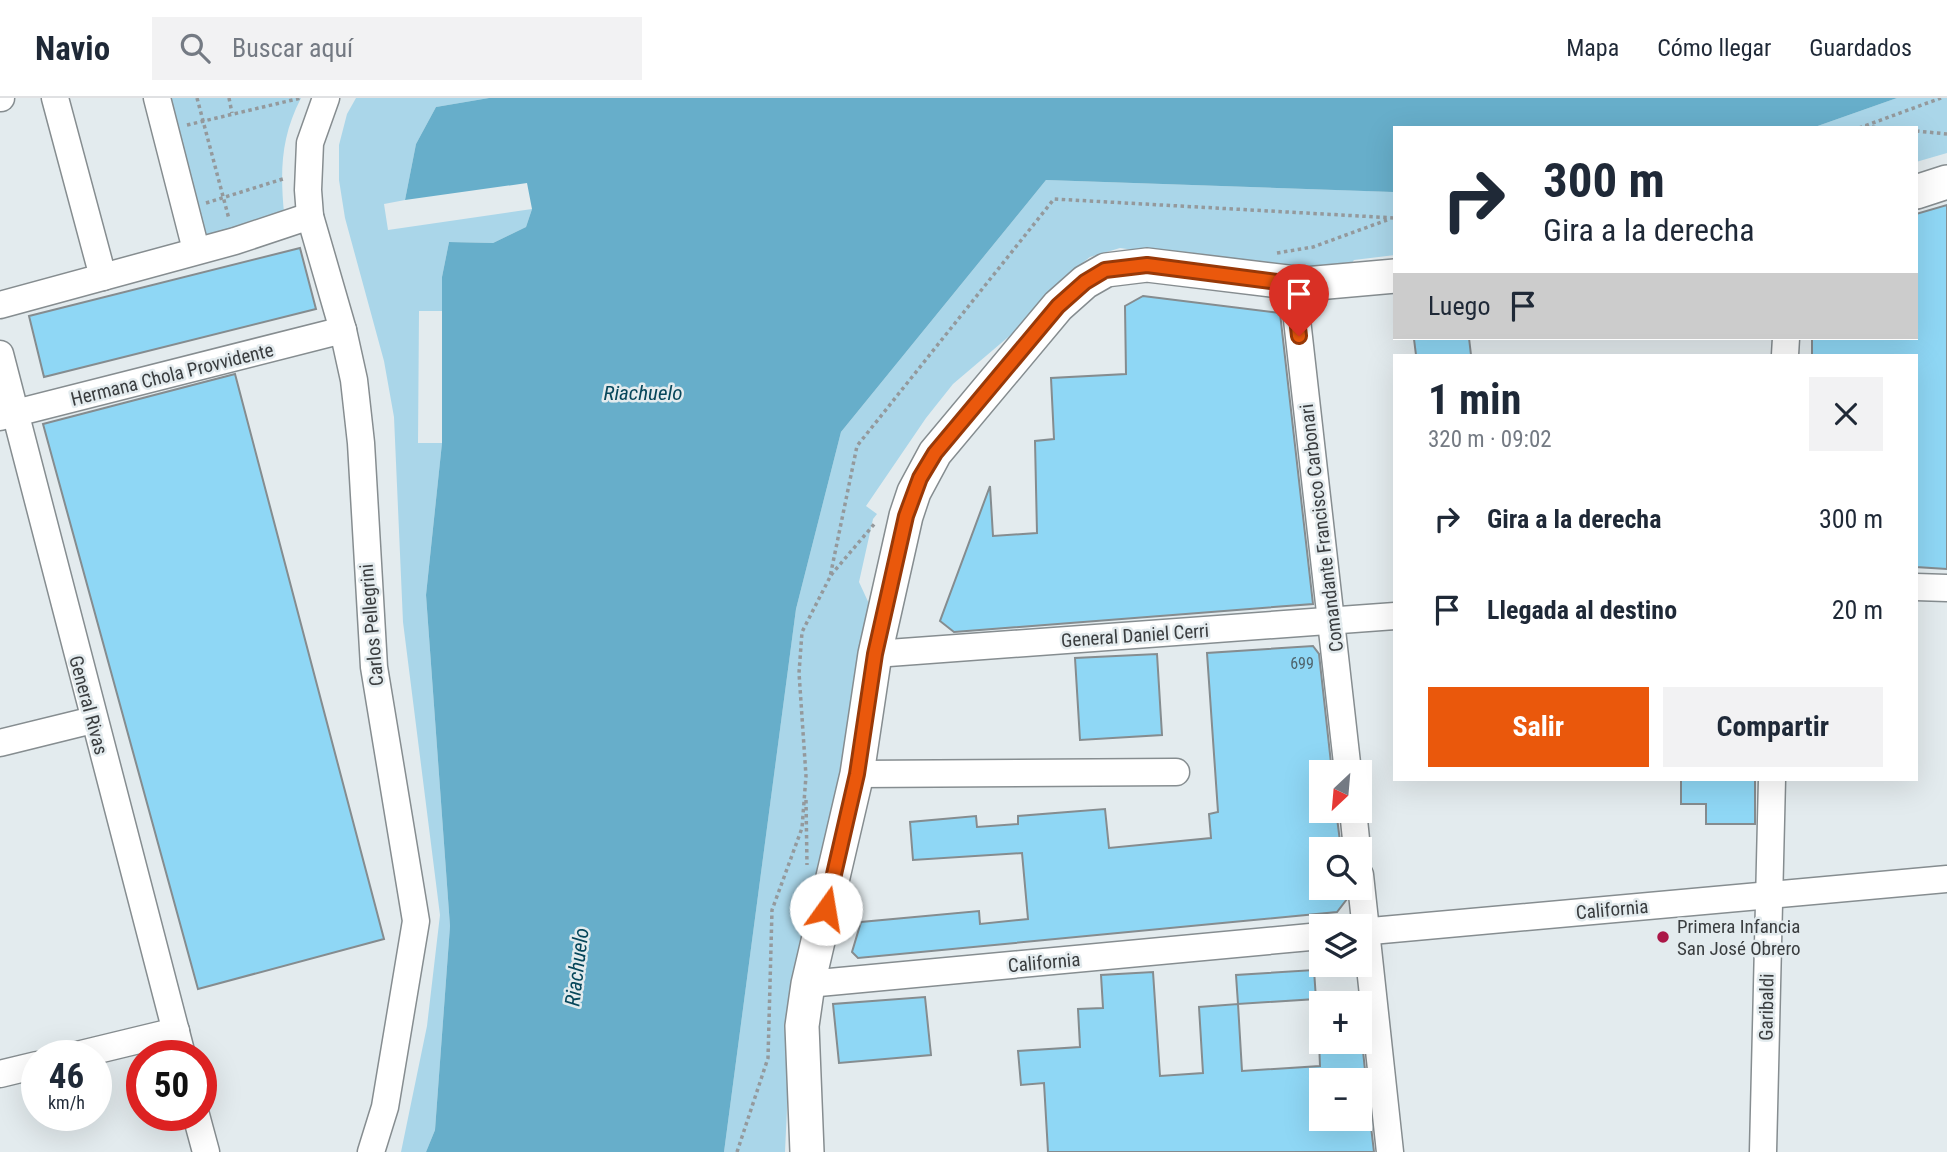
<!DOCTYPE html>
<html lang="es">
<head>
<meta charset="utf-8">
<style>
  body { margin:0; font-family:"Roboto Condensed",sans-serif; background:#f2f2f3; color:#1f2937; height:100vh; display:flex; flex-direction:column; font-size:26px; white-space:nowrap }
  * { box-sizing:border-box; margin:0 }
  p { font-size:23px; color:#747a83 }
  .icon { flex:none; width:38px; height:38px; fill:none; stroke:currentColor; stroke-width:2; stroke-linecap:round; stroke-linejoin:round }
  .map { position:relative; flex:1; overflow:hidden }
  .side { position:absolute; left:1393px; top:256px; width:525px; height:427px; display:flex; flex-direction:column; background:#fff; border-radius:0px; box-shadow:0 7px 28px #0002 }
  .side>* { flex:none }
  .hud { position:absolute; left:1393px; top:28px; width:525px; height:214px; border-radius:0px; box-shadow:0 7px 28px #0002; background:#fff; color:#1f2937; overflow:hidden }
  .needle { width:46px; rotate:206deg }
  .controls { position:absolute; left:1309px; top:662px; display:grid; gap:14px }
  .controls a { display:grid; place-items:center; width:63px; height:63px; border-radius:0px; background:#fff; box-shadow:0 7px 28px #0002; font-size:35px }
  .speed { position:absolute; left:21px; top:942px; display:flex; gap:14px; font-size:35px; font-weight:700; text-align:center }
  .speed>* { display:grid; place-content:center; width:91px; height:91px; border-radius:50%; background:#fff; box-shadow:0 7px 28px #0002; line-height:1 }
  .speed small { font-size:18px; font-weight:400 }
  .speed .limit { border:10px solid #d22; background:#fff; color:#111 }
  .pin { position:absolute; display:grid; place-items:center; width:60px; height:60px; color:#fff; margin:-72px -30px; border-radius:50% 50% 50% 0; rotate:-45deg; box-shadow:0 0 7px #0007 }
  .pin .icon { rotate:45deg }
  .me { position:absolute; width:77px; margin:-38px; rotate:13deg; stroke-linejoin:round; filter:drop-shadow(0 0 5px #0008) }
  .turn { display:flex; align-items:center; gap:24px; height:147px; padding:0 35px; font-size:32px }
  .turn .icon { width:91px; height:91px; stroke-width:2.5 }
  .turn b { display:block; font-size:49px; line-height:60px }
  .then { display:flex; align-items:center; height:66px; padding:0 35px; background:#0003; gap:14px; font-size:26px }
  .round { display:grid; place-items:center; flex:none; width:74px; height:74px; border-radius:0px; background:#f2f2f3 }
  .head { display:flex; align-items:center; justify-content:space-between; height:119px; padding:0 35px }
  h1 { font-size:42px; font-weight:700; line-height:52px }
  .action { display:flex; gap:14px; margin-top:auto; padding:14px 35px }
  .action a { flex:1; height:80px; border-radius:0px; background:#ea580c; color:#fff; font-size:28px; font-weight:700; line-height:80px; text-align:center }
  .action a+a { background:#f2f2f3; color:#1f2937 }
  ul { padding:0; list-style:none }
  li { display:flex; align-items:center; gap:21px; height:91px; padding:0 35px }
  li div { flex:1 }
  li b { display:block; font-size:26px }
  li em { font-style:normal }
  header { display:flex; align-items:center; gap:42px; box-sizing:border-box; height:98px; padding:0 35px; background:#fff; border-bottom:2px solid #e0e1e3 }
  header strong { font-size:33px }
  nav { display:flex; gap:38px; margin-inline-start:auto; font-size:24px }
  .search { width:490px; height:63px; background:#f2f2f3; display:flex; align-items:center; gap:18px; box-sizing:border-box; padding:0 24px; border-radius:0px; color:#747a83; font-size:26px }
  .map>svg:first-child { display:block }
  .green { fill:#aad6e9 }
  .water { fill:#67aeca }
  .building { fill:#8fd7f5; stroke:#858c8f; stroke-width:2 }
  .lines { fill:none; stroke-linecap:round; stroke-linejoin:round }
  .minor-casing { stroke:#868d90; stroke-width:29 }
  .major-casing { stroke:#868d90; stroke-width:36 }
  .path { stroke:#94999c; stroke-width:3.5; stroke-dasharray:3.5 3.5; stroke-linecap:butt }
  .minor { stroke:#fff; stroke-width:26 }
  .major { stroke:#fff; stroke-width:33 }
  .route-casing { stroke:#983908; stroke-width:18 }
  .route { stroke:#ea580c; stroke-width:12 }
  .poi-dot { fill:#ab1747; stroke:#e3ebee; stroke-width:2.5 }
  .labels { text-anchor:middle; stroke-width:5; stroke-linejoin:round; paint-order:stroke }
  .number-label { font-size:16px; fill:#4f646c }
  .street-label { font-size:19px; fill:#3a3d3f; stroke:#e3ebee }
  .poi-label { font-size:19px; fill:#3a3d3f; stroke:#e3ebee; text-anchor:start }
  .water-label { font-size:21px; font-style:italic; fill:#06465a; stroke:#e3ebee }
</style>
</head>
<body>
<header>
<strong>Navio</strong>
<div class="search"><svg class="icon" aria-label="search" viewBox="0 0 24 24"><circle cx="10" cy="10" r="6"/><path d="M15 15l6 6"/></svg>Buscar aquí</div>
<nav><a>Mapa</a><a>Cómo llegar</a><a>Guardados</a></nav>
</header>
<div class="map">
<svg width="1947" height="1054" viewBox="0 0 1947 1054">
  <rect width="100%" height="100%" fill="#e3ebee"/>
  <g class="green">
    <path d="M164,0H301C281,39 280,72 284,115L203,140Z"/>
    <path d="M356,0H489L436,9L416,46L405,102L384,106L388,132L532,111L526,129L493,145L449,144L442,179L443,213H419L418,345H442L426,497L450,828L435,1032L426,1054H401L427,928L440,817L403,524L394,319L384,263L345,120L339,82V47L347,16Z"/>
    <path d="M1897,0H1947V55L1916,64V30H1812Z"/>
    <path d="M1046,82L1395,94V157L1354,162L1344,175L1291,174L1120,150L1090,159L1063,180L1040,212L953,286L926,320L866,408L877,416L873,421L859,484L871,510L855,619L791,924L785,1054H724L796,511L841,334Z"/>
  </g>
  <path class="water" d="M489,0H1897L1812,30H1395L1393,94L1046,82L841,334L796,511L724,1054H426L435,1032L450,828L426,497L442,345V179L449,144L493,145L526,129L532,111L527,85L405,102L416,46L436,9Z"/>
  <g class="building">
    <path d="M1947,107V471L1916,469V257H1812V240H1916V116Z"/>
    <path d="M300,150L316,211L44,279L29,218Z"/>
    <path d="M1143,198L1280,215L1313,506L954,534L940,523L990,388L993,438L1037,435L1035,343L1054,341L1051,280L1126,276L1125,208Z"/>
    <path d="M1469,240L1471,257H1416L1414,241Z"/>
    <path d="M235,276L384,841L198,891L43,326Z"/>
    <path d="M1313,548L1319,556L1332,674H1321V712H1336L1341,751H1321V789H1345L1347,801L1337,814L858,860L852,854L861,824L979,813L980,826L1028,821L1022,755L913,762L910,724L976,718L977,729L1018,726V718L1105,711L1109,750L1211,740L1209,716L1218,714L1207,555Z"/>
    <path d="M1157,556L1162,637L1080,642L1075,560Z"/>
    <path d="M1681,681H1755V726H1706V706H1681Z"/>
    <path d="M1314,872L1316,901L1238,906L1236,877Z"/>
    <path d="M1153,874L1160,978L1203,975L1199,909L1238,906L1242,973L1320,968L1319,943H1362L1366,982L1321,981V1020H1370L1374,1054H1048L1044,985L1021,987L1018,953L1080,949L1078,911L1103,910L1101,877Z"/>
    <path d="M925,899L931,957L839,965L833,906Z"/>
  </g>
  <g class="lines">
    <defs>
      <g id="minor">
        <path d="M0,0H1"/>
        <path d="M55,0L103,179"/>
        <path d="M157,0L196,152"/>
        <path d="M326,0L310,45L308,92L310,118L343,232L354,282L361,345L374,569L416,823L385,1009L371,1054"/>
        <path d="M1293,186L1348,674"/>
        <path d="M0,207L235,143L310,118"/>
        <path d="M0,256L182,957"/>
        <path d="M1785,257L1786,240"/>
        <path d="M0,319L343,232"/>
        <path d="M1916,489L1947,490"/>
        <path d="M875,556L1395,518"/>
        <path d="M0,645L93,622"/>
        <path d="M857,676L1176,674"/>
        <path d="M1353,712L1357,751"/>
        <path d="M1360,777L1390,1054"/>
        <path d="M1360,834L1947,781"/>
        <path d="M808,886L1321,838"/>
        <path d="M77,957L176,933"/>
        <path d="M0,976L37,967"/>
        <path d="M196,1017L206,1054"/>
        <path d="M1763,1054L1772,681"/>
      </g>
      <g id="major">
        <path d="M1916,94L1947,84"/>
        <path d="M807,1054L802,928L808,886L857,676L875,556L906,418L914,394L935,355L1058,208L1085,184L1106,172L1147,167L1305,186L1395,178"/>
      </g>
    </defs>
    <use href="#minor" class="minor-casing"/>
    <use href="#major" class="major-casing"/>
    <g class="path">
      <path d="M197,0L229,121"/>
      <path d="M229,0L232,15"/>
      <path d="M187,27L301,0"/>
      <path d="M1865,28L1880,30"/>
      <path d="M1859,30L1941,0"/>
      <path d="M1916,33L1947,36"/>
      <path d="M206,105L286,80"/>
      <path d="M1277,155L1313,149L1387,122"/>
      <path d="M831,477L876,424"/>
      <path d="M806,702L807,767"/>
      <path d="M737,1054L768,960L772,812L802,730L806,678L799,575L802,534L830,479L857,348L1054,101L1395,120"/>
    </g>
    <use href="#minor" class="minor"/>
    <use href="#major" class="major"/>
  </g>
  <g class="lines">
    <defs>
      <path id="route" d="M826,811L857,676L875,556L906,418L920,380L935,355L1058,208L1085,184L1105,172L1147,167L1293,186L1299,238"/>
    </defs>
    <use href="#route" class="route-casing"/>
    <use href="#route" class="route"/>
  </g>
  <circle class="poi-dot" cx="1663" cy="839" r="7"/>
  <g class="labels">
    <g class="number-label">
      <text x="1302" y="571">699</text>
    </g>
    <g class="street-label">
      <text transform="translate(172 276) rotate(-14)" y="7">Hermana Chola Provvidente</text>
      <text transform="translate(1321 430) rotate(-97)" y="7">Comandante Francisco Carbonari</text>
      <text transform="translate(371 527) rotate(-95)" y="7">Carlos Pellegrini</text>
      <text transform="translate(1135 537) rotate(-4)" y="7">General Daniel Cerri</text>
      <text transform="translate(89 607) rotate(75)" y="7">General Rivas</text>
      <text transform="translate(1612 811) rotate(-5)" y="7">California</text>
      <text transform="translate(1044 864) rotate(-5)" y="7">California</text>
      <text transform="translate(1766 909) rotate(-89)" y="7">Garibaldi</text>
    </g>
    <g class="poi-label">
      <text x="1677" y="835">Primera Infancia<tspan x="1677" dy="22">San José Obrero</tspan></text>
    </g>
    <g class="water-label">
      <text x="643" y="302">Riachuelo</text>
      <text transform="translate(577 869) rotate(-83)" y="7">Riachuelo</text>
    </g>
  </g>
</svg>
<div class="controls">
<a><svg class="needle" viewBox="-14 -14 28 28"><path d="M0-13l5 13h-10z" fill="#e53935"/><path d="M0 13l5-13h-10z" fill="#747a83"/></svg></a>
<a><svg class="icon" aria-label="search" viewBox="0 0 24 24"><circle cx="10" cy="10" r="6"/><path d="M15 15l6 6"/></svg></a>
<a><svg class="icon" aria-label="layers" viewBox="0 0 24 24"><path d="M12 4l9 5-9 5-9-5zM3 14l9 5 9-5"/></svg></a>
<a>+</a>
<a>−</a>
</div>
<div class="speed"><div>46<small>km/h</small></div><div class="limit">50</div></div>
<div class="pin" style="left:1299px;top:238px;background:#d93025"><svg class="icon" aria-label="arrive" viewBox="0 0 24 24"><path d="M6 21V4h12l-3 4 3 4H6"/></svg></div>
<svg class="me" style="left:826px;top:811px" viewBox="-20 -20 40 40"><circle r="19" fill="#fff"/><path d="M0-13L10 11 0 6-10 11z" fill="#ea580c"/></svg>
<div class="hud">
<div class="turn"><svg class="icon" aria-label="right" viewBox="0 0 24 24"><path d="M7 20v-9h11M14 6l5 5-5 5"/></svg><div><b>300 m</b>Gira a la derecha</div></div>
<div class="then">Luego<svg class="icon" aria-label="arrive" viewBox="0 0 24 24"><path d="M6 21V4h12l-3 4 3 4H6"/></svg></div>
</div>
<section class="side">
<div class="head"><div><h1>1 min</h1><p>320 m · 09:02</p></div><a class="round"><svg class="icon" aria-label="close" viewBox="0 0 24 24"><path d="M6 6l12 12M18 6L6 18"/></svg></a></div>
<ul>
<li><svg class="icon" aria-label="right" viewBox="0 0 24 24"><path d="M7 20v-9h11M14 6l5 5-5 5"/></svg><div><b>Gira a la derecha</b></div><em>300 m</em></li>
<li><svg class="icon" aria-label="arrive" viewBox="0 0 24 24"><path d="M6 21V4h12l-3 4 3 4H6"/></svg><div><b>Llegada al destino</b></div><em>20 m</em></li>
</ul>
<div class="action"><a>Salir</a><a>Compartir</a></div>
</section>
</div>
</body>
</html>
